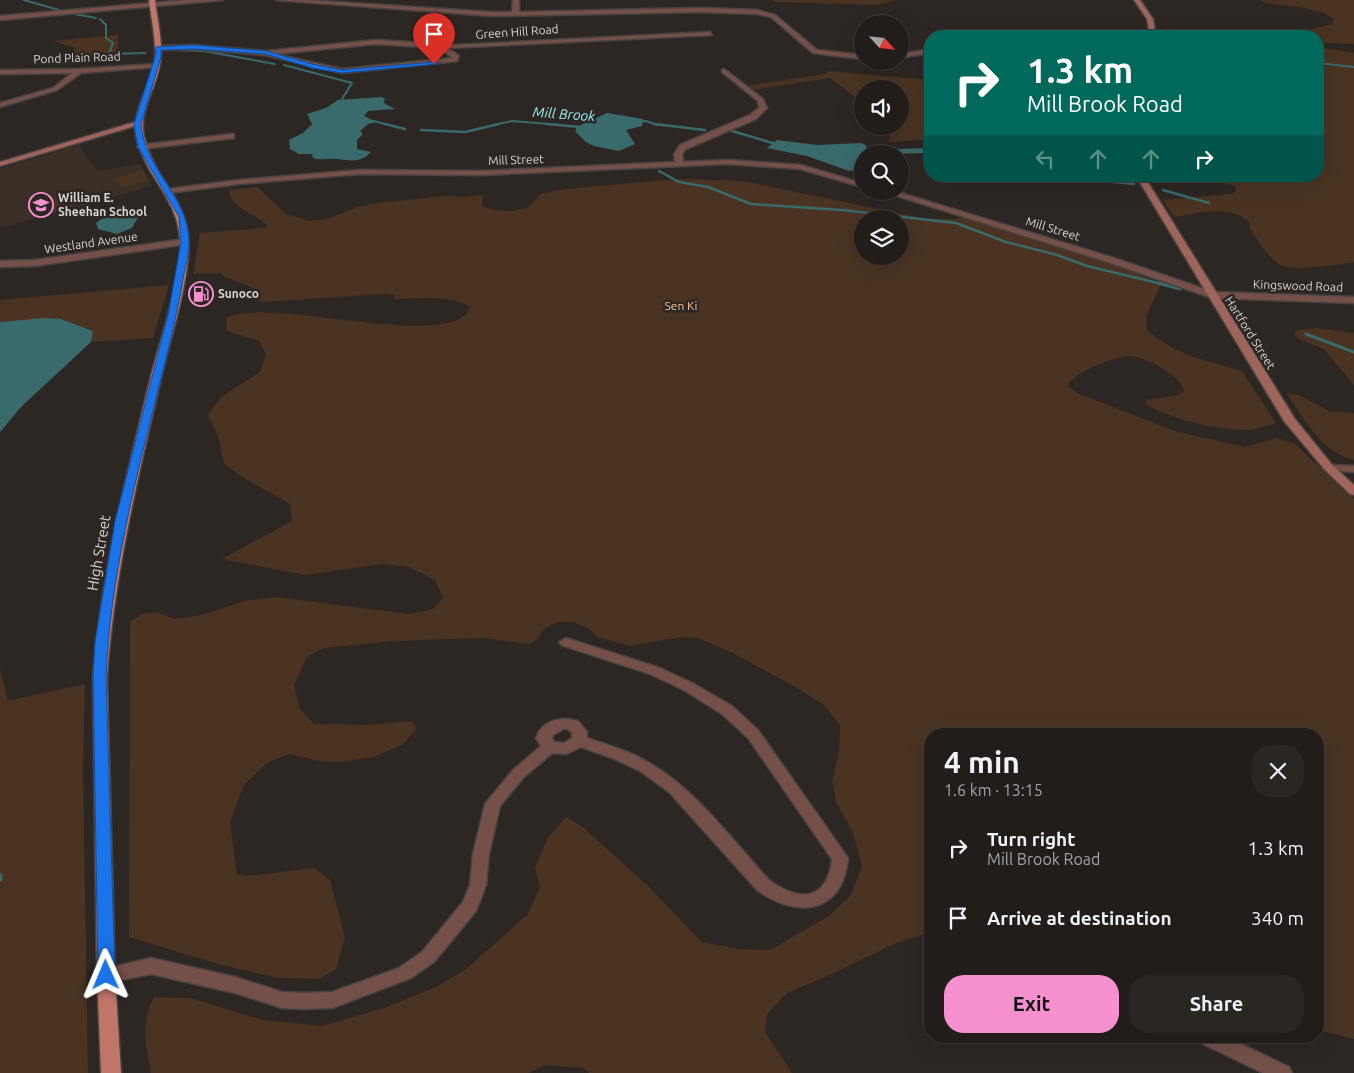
<!DOCTYPE html>
<html lang="en">
<head>
<meta charset="utf-8">
<style>
  body { margin:0; font-family:Ubuntu,sans-serif; background:#2a2624; color:#f1f3f6; height:100vh; display:flex; flex-direction:column; font-size:19px; white-space:nowrap }
  * { box-sizing:border-box; margin:0 }
  p { font-size:16px; color:#a2a2a3 }
  .icon { flex:none; width:28px; height:28px; fill:none; stroke:currentColor; stroke-width:2; stroke-linecap:round; stroke-linejoin:round }
  .map { position:relative; flex:1; overflow:hidden }
  .drawer { position:absolute; left:924px; top:728px; width:400px; height:315px; display:flex; flex-direction:column; background:#221d1b; border-radius:20px; box-shadow:0 5px 20px #0002,0 0 0 1px #3f3b3a }
  .drawer>* { flex:none }
  .hud { position:absolute; left:924px; top:30px; width:400px; height:152px; border-radius:20px; box-shadow:0 5px 20px #0002,0 0 0 1px #3f3b3a; background:#00695c; color:#fff; overflow:hidden }
  .needle { width:32px; rotate:117deg }
  .fabs { position:absolute; left:854px; top:15px; display:grid; gap:10px }
  .fabs a { display:grid; place-items:center; width:55px; height:55px; border-radius:50%; background:#221d1b; box-shadow:0 5px 20px #0002,0 0 0 1px #3f3b3a; font-size:25px }
  .pin { position:absolute; display:grid; place-items:center; width:42px; height:42px; color:#fff; margin:-51px -21px; border-radius:50% 50% 50% 0; rotate:-45deg; box-shadow:0 0 5px #0007 }
  .pin .icon { rotate:45deg }
  .me { position:absolute; width:55px; margin:-28px; rotate:359deg; stroke-linejoin:round; filter:drop-shadow(0 0 4px #0008) }
  .turn { display:flex; align-items:center; gap:18px; height:105px; padding:0 20px; font-size:22px }
  .turn .icon { width:65px; height:65px; stroke-width:2.5 }
  .turn b { display:block; font-size:35px; line-height:42px }
  .lanes { display:flex; align-items:center; height:48px; padding:0 20px; background:#0003; justify-content:center; gap:25px; direction:ltr }
  .lanes .off { opacity:.35 }
  .round { display:grid; place-items:center; flex:none; width:52px; height:52px; border-radius:20px; background:#2a2624 }
  .overview { display:flex; align-items:center; justify-content:space-between; height:85px; padding:0 20px }
  h1 { font-size:30px; font-weight:600; line-height:38px }
  .primary-button { display:flex; gap:10px; margin-top:auto; padding:10px 20px }
  .primary-button a { flex:1; height:58px; border-radius:20px; background:#f690cf; color:#111; font-size:20px; font-weight:600; line-height:58px; text-align:center }
  .primary-button a+a { background:#2a2624; color:#f1f3f6 }
  ul { padding:0; list-style:none }
  li { display:flex; align-items:center; gap:15px; height:70px; padding:0 20px }
  li div { flex:1 }
  li b { display:block; font-size:19px }
  li em { font-style:normal }
  .map>svg:first-child { display:block }
  .built { fill:#3a3028 }
  .green { fill:#4a3321; fill-rule:evenodd }
  .water { fill:#396a6c }
  .lines { fill:none; stroke-linecap:round; stroke-linejoin:round }
  .stream-far3 { stroke:#396a6c; stroke-width:2 }
  .stream-far2 { stroke:#396a6c; stroke-width:2.5 }
  .stream-far1 { stroke:#396a6c; stroke-width:3 }
  .stream { stroke:#396a6c; stroke-width:5 }
  .street-casing { stroke:#484340; stroke-width:3 }
  .secondary-casing { stroke:#484340; stroke-width:3 }
  .primary-casing { stroke:#484340; stroke-width:3 }
  .street { fill:#755049; fill-rule:evenodd }
  .secondary { fill:#9f655b; fill-rule:evenodd }
  .primary { fill:#bf7568; fill-rule:evenodd }
  .route { fill:#1a73e8; stroke:#114b97 }
  .labels { text-anchor:middle; stroke-width:5; stroke-linejoin:round; paint-order:stroke }
  .far-street-label { font-size:12px; fill:#d8d4d2; stroke:#2d2724 }
  .far-poi-label { font-size:12px; font-weight:bold; fill:#d8d4d2; stroke:#2d2724; text-anchor:start }
  .far-park-label { font-size:12px; fill:#fbc39b; stroke:#2d2724 }
  .far-water-label { font-size:14px; font-style:italic; fill:#97edf1; stroke:#2d2724 }
  .street-label { font-size:15px; fill:#d8d4d2; stroke:#2d2724 }
</style>
</head>
<body>
<div class="map">
<svg width="1354" height="1073" viewBox="0 0 1354 1073">
  <rect width="100%" height="100%" fill="#2d2724"/>
  <path class="built" d="M79,145L97,171L140,164L152,186L0,228V169Z"/>
  <g class="green">
    <path d="M771,0H893L878,5L776,2Z"/>
    <path d="M1260,0H1354V44L1318,43V36H1285L1332,24L1334,19L1324,13L1305,8L1266,3Z"/>
    <path d="M118,35L119,57L92,60L59,58L76,48L53,41Z"/>
    <path d="M1318,47L1354,53V262C1341,265 1291,271 1281,265C1267,257 1258,240 1249,227L1250,223C1229,203 1200,213 1174,217L1163,200L1231,194L1235,192L1236,187L1210,176H1318Z"/>
    <path d="M829,71L930,80V139L889,142L890,136L883,126H900V89H862V102L830,78L751,90L744,86L826,74Z"/>
    <path d="M143,170L148,181L124,187L111,180Z"/>
    <path d="M679,179L742,181L927,219H957L961,217L1136,272L1161,285L1146,316L1147,330C1177,356 1205,360 1242,371L1276,423C1266,426 1255,430 1246,430C1217,430 1168,419 1145,403L1147,400L1178,395L1184,391C1181,375 1144,356 1128,356C1114,357 1071,373 1068,386L1077,393L1175,431L1227,443L1245,447L1276,438L1294,443L1354,499V1039L1318,1030V734H930V932L896,943L832,974L787,993L767,1014L765,1032L792,1073H589L583,1068L544,1065L529,1073H151C146,1048 140,1020 154,997L190,998L263,1020L322,1026L384,1008L436,987L465,970L527,915L540,888L535,867L548,838L566,817L584,828L648,886L702,942L738,949L770,950L829,916L851,895L862,866L853,833L836,801L832,781L839,750L840,725L823,704L790,684L731,652L698,638L680,637L630,646L598,637L588,628L573,622H558L545,628L536,640L529,644L483,638L393,641L324,648L307,657L294,685L300,709L314,724L368,725L412,721L417,728L402,745L374,757L340,762L319,761L289,754L267,763L244,785L230,823L237,874L247,876L314,868L330,880L345,937L336,969L320,979L279,978L218,964L129,937L130,622L142,614L155,612L176,619L202,615L244,601L276,597L408,614L433,609L443,598L435,580L409,567L382,564L305,575L222,559L292,521L290,504L244,478L224,464L218,436L208,415L221,397L260,372L266,354L259,341L227,331L226,318C272,295 453,354 470,307C449,294 418,299 394,299L395,295L383,294L262,302L254,299L251,287L222,276L221,273L193,274L200,233L265,228L267,225C256,214 230,208 229,190L257,187L286,214L310,221L330,218L358,207L377,203L444,196L463,197L483,195L482,206L494,210L512,211L527,208L541,194L564,189ZM862,219H900V256H862Z"/>
    <path d="M57,198L75,206L41,216L25,208Z"/>
    <path d="M169,285L153,338L91,342L93,331L61,319L0,322V300Z"/>
    <path d="M1316,328L1354,333V385L1324,349L1297,338L1294,334L1298,330Z"/>
    <path d="M1286,393L1299,395L1331,412L1354,413V460C1320,451 1305,420 1286,393Z"/>
    <path d="M0,669L8,701L85,684L83,768L88,1073H0Z"/>
  </g>
  <g class="water">
    <path d="M382,97L385,99L384,103L395,109L368,111L364,116L377,122L368,124L360,131L363,134L357,140V149L371,152C359,164 352,160 337,159C328,158 322,161 313,158L312,154H299L290,149L289,140L303,133L312,124L307,114L326,108L338,100Z"/>
    <path d="M607,113L643,119L642,126L626,130L635,144L619,151L594,146L586,142L575,131L577,127Z"/>
    <path d="M777,140L817,145L861,143L866,145L867,150L930,148V153L862,154V162L854,170L849,171L807,156L767,148Z"/>
    <path d="M121,206L140,214L132,228L117,234L98,229L96,223L117,207Z"/>
    <path d="M45,318L61,319L93,331L91,342L22,406L0,432V322Z"/>
  </g>
  <g class="lines">
    <g class="stream-far3">
      <path d="M24,0L59,10"/>
      <path d="M69,13L96,18"/>
      <path d="M100,19L106,25V38L113,43L109,54L145,53"/>
      <path d="M168,50L204,51L275,64"/>
      <path d="M1318,63L1354,67"/>
      <path d="M284,65L352,83L342,99L345,103"/>
      <path d="M373,121L390,125"/>
      <path d="M639,122L646,121L657,125"/>
      <path d="M493,125L512,121L561,125"/>
    </g>
    <g class="stream-far2">
      <path d="M385,124L405,129"/>
      <path d="M547,124L580,127"/>
      <path d="M654,124L705,130"/>
      <path d="M421,130L465,132L499,124"/>
      <path d="M732,131L776,144"/>
      <path d="M659,171L679,182L708,187L751,204L842,210L956,223L1006,242L1057,255L1087,266L1162,284"/>
      <path d="M1053,176L1134,184"/>
      <path d="M1163,190L1209,203"/>
    </g>
    <g class="stream-far1">
      <path d="M1158,283L1180,289"/>
      <path d="M1306,334L1354,352"/>
    </g>
    <path class="stream" d="M0,876V879"/>
    <defs>
      <g id="street">
        <path d="M187,0H223L0,20V16Z"/>
        <path d="M276,0H305L492,12H512L513,0H519V12L701,8L757,10L775,15L817,50L862,55V59L813,53L771,17L757,14L701,12L492,16Z"/>
        <path d="M710,32L712,35L447,48L459,56L457,61L342,73L265,55L193,49L158,50L155,48L158,46L193,45L266,51L376,40L456,45ZM376,44L439,48L453,58L342,69L275,54Z"/>
        <path d="M930,49V53L900,58V54Z"/>
        <path d="M155,64L157,65V67L81,73L57,90L0,107V103L53,88L72,73L0,74V70L79,69Z"/>
        <path d="M724,69L763,99L767,108L756,119L686,149L682,154L683,162L728,160L801,165L862,183V187L800,169L728,164L481,175L360,174L239,184L168,193L164,191L168,189L239,180L360,170L481,171L675,162L674,154L680,145L750,115L759,108L758,101L722,72V70Z"/>
        <path d="M231,134H234V138L141,149L137,147L141,145Z"/>
        <path d="M881,191H894L1114,258L1213,292L1354,297V303L1212,298L1108,262Z"/>
        <path d="M185,239L188,240V244L35,266L0,267V261L35,260Z"/>
        <path d="M1329,465L1354,466V472L1325,470L1323,468Z"/>
        <path d="M566,638L660,668L694,684L732,706L758,730L848,858C843,914 797,919 757,890L669,792L640,771L612,758L581,747L566,754L552,753L523,778L500,806L489,854L486,885L476,911L434,962L411,978L332,1008L303,1009L282,1008L235,993L151,974L106,983L100,980L97,975L100,970L151,958L235,977L282,992L303,993L332,992L399,968L422,952L463,902L470,885L473,854L485,804L513,770L541,746L536,738C542,720 561,716 578,721L587,732V738C608,745 632,752 651,764C696,790 734,842 769,880C799,902 827,902 832,859L748,738L722,714L684,690L650,674L561,645L559,642ZM563,729H568L572,733V738L564,743L554,742L552,738L553,735Z"/>
        <path d="M1197,1036H1225L1289,1067L1292,1073H1263L1199,1042Z"/>
      </g>
      <g id="secondary">
        <path d="M1134,0H1140L1153,19L1156,36H1150L1147,19Z"/>
        <path d="M135,122L142,124L0,166V162Z"/>
        <path d="M1136,176H1144L1295,419L1333,466L1354,485V495L1350,494L1325,470L1284,421Z"/>
      </g>
      <path id="primary" d="M149,0H155C157,18 162,38 161,56C160,85 136,111 145,140C158,187 194,202 188,258C184,301 169,342 160,383C137,481 114,577 107,677L115,975L121,1073H101L97,975L93,677C101,577 125,481 149,384C159,341 176,299 180,255C184,201 149,185 137,140C129,111 153,85 155,57C156,39 151,18 149,0Z"/>
    </defs>
    <use href="#street" class="street-casing"/>
    <use href="#secondary" class="secondary-casing"/>
    <use href="#primary" class="primary-casing"/>
    <use href="#street" class="street"/>
    <use href="#secondary" class="secondary"/>
    <use href="#primary" class="primary"/>
  </g>
  <path class="route" d="M193,45L266,51L312,64L342,70L434,62L437,64L342,73L312,68L266,54L193,49L161,50V57L141,124C144,169 189,197 189,242C189,254 185,267 183,279C177,315 168,351 159,386C135,482 110,578 106,677L115,975L112,980L106,982L101,980L98,975L93,677L95,642L115,521L168,315L181,242L179,217L138,147L135,131L134,124L155,57L156,47Z"/>
  <defs>
    <symbol id="school-ring" viewBox="-11 -11 22 22"><circle r="9.5" fill="#2d2724" stroke="#f690cf" stroke-width="1.5"/><path d="M0-5L7-2L0 1L-7-2ZM-4 1L0 2.5L4 1V4Q0 6-4 4Z" fill="#f690cf"/></symbol>
    <symbol id="fuel-ring" viewBox="-11 -11 22 22"><circle r="9.5" fill="#2d2724" stroke="#f690cf" stroke-width="1.5"/><path d="M-5.5-6h7V0h2V4h1.3V-2.5L3-4.5l.8-.8L6-3V5H2.5V1h-1V6h-7ZM-4.2-4.7v3.2H.2V-4.7Z" fill="#f690cf"/></symbol>
  </defs>
  <g fill-rule="evenodd">
    <use href="#school-ring" x="27" y="191" width="28" height="28"/>
    <use href="#fuel-ring" x="187" y="280" width="28" height="28"/>
  </g>
  <g class="labels">
    <g class="far-street-label">
      <text transform="translate(517 32) rotate(-4)" y="4">Green Hill Road</text>
      <text transform="translate(77 58) rotate(-2)" y="4">Pond Plain Road</text>
      <text transform="translate(516 160) rotate(-2)" y="4">Mill Street</text>
      <text transform="translate(1053 229) rotate(17)" y="4">Mill Street</text>
      <text transform="translate(91 243) rotate(-8)" y="4">Westland Avenue</text>
      <text transform="translate(1298 286) rotate(2)" y="4">Kingswood Road</text>
      <text transform="translate(1250 333) rotate(58)" y="4">Hartford Street</text>
    </g>
    <g class="far-poi-label">
      <text x="58" y="202">William E.<tspan x="58" dy="14">Sheehan School</tspan></text>
      <text x="218" y="298">Sunoco</text>
    </g>
    <g class="far-park-label">
      <text x="681" y="310">Sen Ki</text>
    </g>
    <g class="far-water-label">
      <text transform="translate(564 114) rotate(4)" y="5">Mill Brook</text>
    </g>
    <g class="street-label">
      <text transform="translate(99 553) rotate(-80)" y="5">High Street</text>
    </g>
  </g>
</svg>
<div class="fabs">
<a><svg class="needle" viewBox="-14 -14 28 28"><path d="M0-13l5 13h-10z" fill="#e53935"/><path d="M0 13l5-13h-10z" fill="#a2a2a3"/></svg></a>
<a><svg class="icon" aria-label="sound" viewBox="0 0 24 24"><path d="M4 9h4l5-4v14l-5-4H4zM17 9q2 3 0 6"/></svg></a>
<a><svg class="icon" aria-label="search" viewBox="0 0 24 24"><circle cx="10" cy="10" r="6"/><path d="M15 15l6 6"/></svg></a>
<a><svg class="icon" aria-label="layers" viewBox="0 0 24 24"><path d="M12 4l9 5-9 5-9-5zM3 14l9 5 9-5"/></svg></a>
</div>
<div class="pin" style="left:434px;top:64px;background:#d93025"><svg class="icon" aria-label="arrive" viewBox="0 0 24 24"><path d="M6 21V4h12l-3 4 3 4H6"/></svg></div>
<svg class="me" style="left:106px;top:975px" viewBox="-20 -20 40 40"><path d="M0-17L14 15 0 8-14 15z" fill="#1a73e8" stroke="#fff" stroke-width="4"/></svg>
<div class="hud">
<div class="turn"><svg class="icon" aria-label="right" viewBox="0 0 24 24"><path d="M7 20v-9h11M14 6l5 5-5 5"/></svg><div><b>1.3 km</b>Mill Brook Road</div></div>
<div class="lanes"><svg class="icon off" aria-label="left" viewBox="0 0 24 24"><path d="M17 20v-9H6M10 6l-5 5 5 5"/></svg><svg class="icon off" aria-label="ahead" viewBox="0 0 24 24"><path d="M12 20V5M6 11l6-6 6 6"/></svg><svg class="icon off" aria-label="ahead" viewBox="0 0 24 24"><path d="M12 20V5M6 11l6-6 6 6"/></svg><svg class="icon" aria-label="right" viewBox="0 0 24 24"><path d="M7 20v-9h11M14 6l5 5-5 5"/></svg></div>
</div>
<section class="drawer">
<div class="overview"><div><h1>4 min</h1><p>1.6 km · 13:15</p></div><a class="round"><svg class="icon" aria-label="close" viewBox="0 0 24 24"><path d="M6 6l12 12M18 6L6 18"/></svg></a></div>
<ul>
<li><svg class="icon" aria-label="right" viewBox="0 0 24 24"><path d="M7 20v-9h11M14 6l5 5-5 5"/></svg><div><b>Turn right</b><p>Mill Brook Road</p></div><em>1.3 km</em></li>
<li><svg class="icon" aria-label="arrive" viewBox="0 0 24 24"><path d="M6 21V4h12l-3 4 3 4H6"/></svg><div><b>Arrive at destination</b></div><em>340 m</em></li>
</ul>
<div class="primary-button"><a>Exit</a><a>Share</a></div>
</section>
</div>
</body>
</html>
